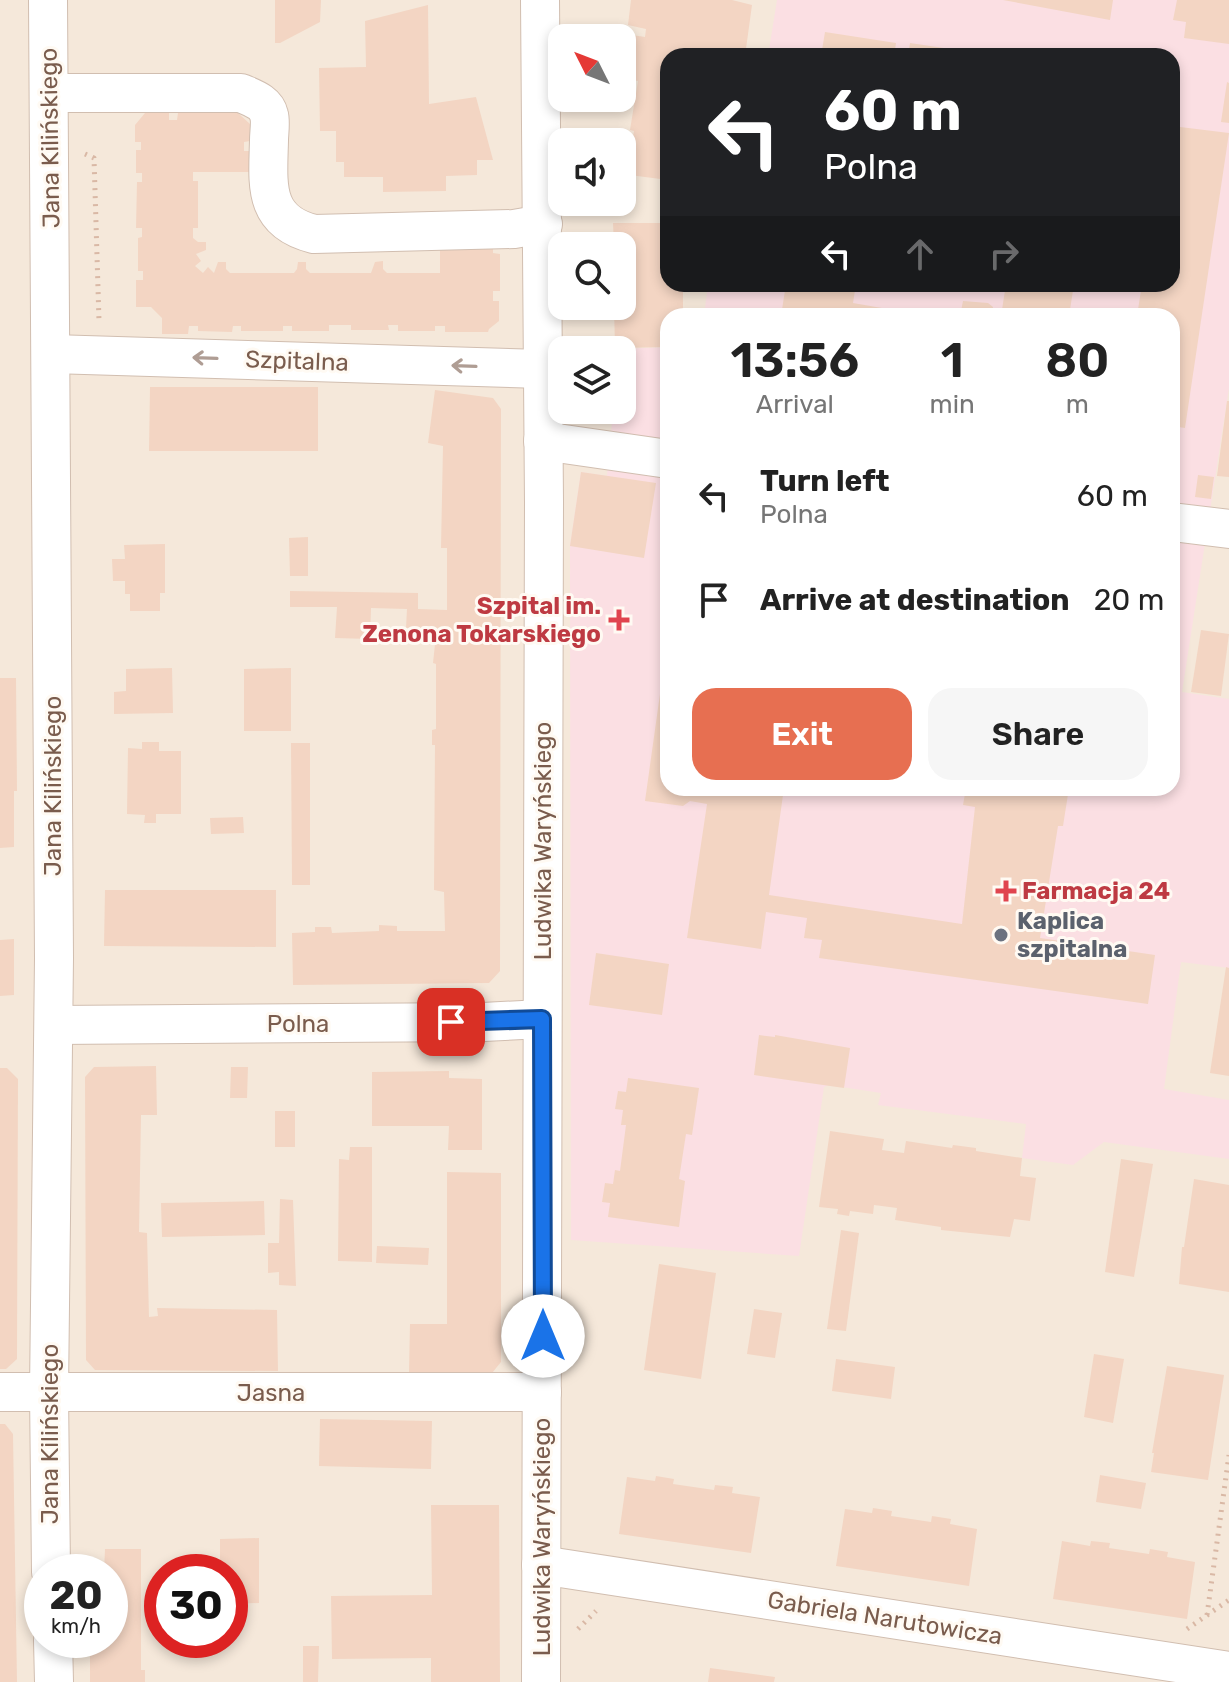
<!DOCTYPE html>
<html lang="en">
<head>
<meta charset="utf-8">
<style>
  body { margin:0; font-family:Rubik,sans-serif; background:#f6f6f6; color:#222; height:100vh; display:flex; flex-direction:column; font-size:30px; white-space:nowrap }
  * { box-sizing:border-box; margin:0 }
  p { font-size:26px; color:#767676 }
  .icon { flex:none; width:44px; height:44px; fill:none; stroke:currentColor; stroke-width:2; stroke-linecap:round; stroke-linejoin:round }
  .map { position:relative; flex:1; overflow:hidden }
  .drawer { position:absolute; left:660px; top:308px; width:520px; height:488px; display:flex; flex-direction:column; background:#fff; border-radius:24px; box-shadow:0 4px 12px #0003 }
  .drawer>* { flex:none }
  .banner { position:absolute; left:660px; top:48px; width:520px; height:244px; border-radius:24px; box-shadow:0 4px 12px #0003; background:#202124; color:#fff; overflow:hidden }
  .needle { width:52px; rotate:312deg }
  .buttons { position:absolute; left:548px; top:24px; display:grid; gap:16px }
  .buttons a { display:grid; place-items:center; width:88px; height:88px; border-radius:16px; background:#fff; box-shadow:0 4px 12px #0003; font-size:40px }
  .speed { position:absolute; left:24px; top:1554px; display:flex; gap:16px; font-size:40px; font-weight:700; text-align:center }
  .speed>* { display:grid; place-content:center; width:104px; height:104px; border-radius:50%; background:#fff; box-shadow:0 4px 12px #0003; line-height:1 }
  .speed small { font-size:20px; font-weight:400 }
  .speed .limit { border:12px solid #d22; background:#fff; color:#111 }
  .pin { position:absolute; display:grid; place-items:center; width:68px; height:68px; color:#fff; margin:-34px; border-radius:16px; box-shadow:0 4px 12px #0006 }
  .me { position:absolute; width:88px; margin:-44px; rotate:0deg; stroke-linejoin:round; filter:drop-shadow(0 0 6px #0008) }
  .turn { display:flex; align-items:center; gap:28px; height:168px; padding:0 32px; font-size:36px }
  .turn .icon { width:104px; height:104px; stroke-width:2.5 }
  .turn b { display:block; font-size:56px; line-height:68px }
  .lanes { display:flex; align-items:center; height:76px; padding:0 32px; background:#0003; justify-content:center; gap:40px; direction:ltr }
  .lanes .off { opacity:.35 }
  .eta { display:flex; justify-content:space-evenly; align-items:center; height:136px; text-align:center }
  .eta b { font-size:48px; font-weight:600; line-height:56px }
  .primary-button { display:flex; gap:16px; margin-top:auto; padding:16px 32px }
  .primary-button a { flex:1; height:92px; border-radius:24px; background:#e76f51; color:#fff; font-size:32px; font-weight:600; line-height:92px; text-align:center }
  .primary-button a+a { background:#f6f6f6; color:#222 }
  ul { padding:0; list-style:none }
  li { display:flex; align-items:center; gap:24px; height:104px; padding:0 32px }
  li div { flex:1 }
  li b { display:block; font-size:30px }
  li em { font-style:normal }
  .map>svg:first-child { display:block }
  .residential { fill:#f5e8da; fill-rule:evenodd }
  .medical { fill:#fbdfe3 }
  .building { fill:#f3d5c3 }
  .lines { fill:none; stroke-linecap:round; stroke-linejoin:round }
  .minor-casing { stroke:#d1beb0; stroke-width:40 }
  .path { stroke:#d9b8a5; stroke-width:5; stroke-dasharray:2 6; stroke-linecap:butt }
  .minor { stroke:#fff; stroke-width:38 }
  .oneway { stroke:#af9d94 }
  .route-casing { stroke:#114b97; stroke-width:20 }
  .route { stroke:#1a73e8; stroke-width:14 }
  .health-dot { fill:#e0444e; stroke:#fffaf3; stroke-width:3 }
  .worship-dot { fill:#6b7280; stroke:#fffaf3; stroke-width:3 }
  .labels { text-anchor:middle; stroke-width:6; stroke-linejoin:round; paint-order:stroke }
  .street-label { font-size:24px; fill:#7a5c4d; stroke:#fffaf3 }
  .health-label { font-size:24px; font-weight:bold; fill:#be3a42; stroke:#fffaf3; text-anchor:end }
  .worship-label { font-size:24px; font-weight:bold; fill:#5b616d; stroke:#fffaf3; text-anchor:start }
</style>
</head>
<body>
<div class="map">
<svg width="1229" height="1682" viewBox="0 0 1229 1682">
  <rect width="100%" height="100%" fill="#fdf6ec"/>
  <path class="residential" d="M0,0H1229V1682H0ZM562,38H622V98H562ZM668,56H1172V284H668ZM562,142H622V202H562ZM562,246H622V306H562ZM668,316H1172V788H668ZM562,350H622V410H562ZM42,1572H110V1640H42ZM162,1572H230V1640H162Z"/>
  <path class="medical" d="M777,0H1229V388L1182,692L1229,699V968L1181,962L1164,1089L1229,1100V1159L1104,1142L1073,1165L1022,1158L1026,1124L878,1105L881,1093L829,1085L824,1087L799,1256L571,1240L570,546L581,472L607,476L612,422L579,418L578,410H622V350H591L668,347V788H1172V316H704L708,284H1172V56H768Z"/>
  <g class="building">
    <path d="M275,0H321L320,22L280,43H275Z"/>
    <path d="M631,0H732L752,5L745,56H668V180L622,174V155L630,156L634,131L630,130L638,81L625,79L632,35L645,37L646,29L628,25Z"/>
    <path d="M1003,0H1113L1110,20Z"/>
    <path d="M1177,0H1229V44L1184,38L1186,22L1173,20Z"/>
    <path d="M428,5L429,104L476,97L493,160H477V175L446,176V191L383,192V177H344V162H336V131H320L319,68L366,67L365,21Z"/>
    <path d="M825,32L896,43L894,56H821Z"/>
    <path d="M910,43L984,54L983,56H908Z"/>
    <path d="M1227,82L1229,83V123L1221,122Z"/>
    <path d="M145,113H169V120H177L178,113H238L250,124V141L244,142V151H250L249,172H193V181H198V228H193V238L198,242H206V250L196,254L201,261L195,266L203,273L208,267L214,273L218,262H226V269L230,273H294L297,269L298,262H306V269L310,273H371L375,262L383,261V269L387,273H440V242H493V253L500,254V291H493V301H499V321L489,329L488,332H445V326H435V331H398V325H388L389,330H351V325H329V331H292V326H283V331H241V326H233L232,332L198,331V326H189L188,334H162V318L151,307H136V280H143V271H138V238L142,237V228H136L137,182H142V173H136V150H141V142H135V125Z"/>
    <path d="M1172,126L1229,133L1185,428L1172,426V316H1137L1142,284H1172Z"/>
    <path d="M613,223H668V284H683V316H668V347L615,348L614,306H622V246H614Z"/>
    <path d="M786,284H856L853,303L928,316H781Z"/>
    <path d="M1006,284H1074L1069,316H1001Z"/>
    <path d="M963,301L988,303L993,307L992,316H960Z"/>
    <path d="M150,387H318V451H149Z"/>
    <path d="M435,390L493,398L501,409L500,971L489,983L293,985L292,933L315,932V927H331L332,933L379,931V925L397,926V931H445L444,892L434,890L435,745H432V730L436,729V664L433,663L436,635L423,628H406L407,609L371,608L370,639L335,638L337,607H290V591L418,593V609L447,610V548H441L443,446L428,443Z"/>
    <path d="M1227,401H1229V477L1217,476Z"/>
    <path d="M581,472L656,483L644,558L570,546Z"/>
    <path d="M1198,475L1214,477L1211,499L1195,497Z"/>
    <path d="M308,537V576H290L289,538Z"/>
    <path d="M165,544V593H160V611H130V594H125V581H113L112,559H125L124,545Z"/>
    <path d="M1201,630L1229,634L1221,696L1191,692Z"/>
    <path d="M172,668L173,713L114,714V692L126,691V669Z"/>
    <path d="M291,668V731H244V669Z"/>
    <path d="M0,678H16L17,791H14V847L0,848Z"/>
    <path d="M660,694L668,695V788H784L769,895L962,924L975,807L963,805L966,788H1069L1063,826H1058L1040,938L1104,947L1105,942L1121,945V950L1155,955L1148,1004L819,958L822,940L804,938L807,918L766,912L761,949L687,938L707,804L690,801L683,806L645,801Z"/>
    <path d="M142,742H159V751H181V814H156V823H144L145,815L127,814L128,748L142,749Z"/>
    <path d="M291,743H310V885H292Z"/>
    <path d="M243,817L244,833L211,834L210,818Z"/>
    <path d="M105,890H276V947L104,946Z"/>
    <path d="M14,939V995L0,996V940Z"/>
    <path d="M596,953L669,964L662,1015L589,1005Z"/>
    <path d="M1226,967L1229,968V1076L1210,1073Z"/>
    <path d="M759,1035L775,1037V1035L850,1048L844,1088L754,1075Z"/>
    <path d="M156,1066L157,1115H141L139,1232L147,1233L149,1317L158,1316L157,1308L277,1310L278,1371L95,1370L86,1360L85,1077L94,1067Z"/>
    <path d="M231,1067H248L247,1098H230Z"/>
    <path d="M0,1068H7L18,1079L17,1359L6,1369H0Z"/>
    <path d="M449,1071V1078L482,1079V1150H448L449,1126H372V1072Z"/>
    <path d="M628,1078L699,1088L692,1135L686,1134L679,1179L685,1181L679,1227L608,1217L610,1203L602,1202L605,1183L613,1184L615,1170L620,1171L626,1125H621L623,1110L615,1109L618,1091L626,1092Z"/>
    <rect x="275" y="1111" width="20" height="36"/>
    <path d="M830,1131L884,1139L882,1150L904,1153L906,1141L952,1148L953,1145L976,1148V1151L1022,1158L1020,1176L1036,1178L1030,1221L1014,1219L1010,1237L941,1230V1227L895,1220L897,1208L874,1205L873,1214L850,1211L849,1216L837,1214L838,1209L819,1207Z"/>
    <path d="M350,1147H372V1262L338,1261L339,1159L349,1160Z"/>
    <path d="M1121,1159L1153,1164L1134,1277L1105,1272Z"/>
    <path d="M447,1172L501,1173V1362L492,1373L409,1372L410,1324H447Z"/>
    <path d="M1194,1179L1229,1185V1292L1179,1284L1182,1247H1184Z"/>
    <path d="M280,1199L293,1200L296,1286L279,1285V1272L268,1273V1243H279Z"/>
    <path d="M264,1201L265,1235L162,1237L161,1203Z"/>
    <path d="M841,1230L859,1233L846,1331L827,1329Z"/>
    <path d="M377,1246L429,1248L428,1265L376,1263Z"/>
    <path d="M659,1264L716,1273L701,1379L644,1370Z"/>
    <path d="M754,1309L782,1313L775,1358L747,1354Z"/>
    <path d="M1094,1354L1124,1359L1113,1423L1084,1417Z"/>
    <path d="M836,1359L895,1367L891,1399L832,1391Z"/>
    <path d="M1167,1366L1224,1375L1208,1480L1151,1472L1154,1453H1152Z"/>
    <path d="M320,1419L432,1421L431,1469L319,1466Z"/>
    <path d="M0,1424H5L13,1434L17,1682H0Z"/>
    <path d="M1100,1475L1146,1483L1141,1509L1096,1502Z"/>
    <path d="M656,1476L674,1479L673,1484L714,1490L715,1485L733,1487L732,1493L760,1497L751,1553L619,1534L627,1477L655,1481Z"/>
    <path d="M431,1505H499L500,1682H431V1658L332,1659L331,1596L432,1595Z"/>
    <path d="M873,1508L892,1511L891,1516L931,1522L932,1516L951,1519L950,1524L977,1529L969,1586L836,1566L845,1509L872,1513Z"/>
    <path d="M259,1538V1603L230,1604V1572H220V1539Z"/>
    <path d="M1062,1541L1090,1546L1091,1541L1110,1543L1109,1548L1149,1554L1150,1549L1168,1552L1167,1557L1195,1562L1187,1619L1053,1599Z"/>
    <path d="M105,1549H141V1670H145V1682H90V1640H110V1572H104Z"/>
    <path d="M303,1646H319L318,1682H303Z"/>
    <path d="M710,1668L775,1677L774,1682H708Z"/>
  </g>
  <g class="lines">
    <defs>
      <g id="minor">
        <path d="M48,0L54,958L49,1392L51,1572"/>
        <path d="M540,0L544,502L541,1682"/>
        <path d="M49,93H241C252,98 266,102 269,115C271,122 269,133 269,140C268,184 262,221 314,234L514,229L543,224"/>
        <path d="M52,354L542,369"/>
        <path d="M543,441L668,459"/>
        <path d="M1172,522L1229,529"/>
        <path d="M54,1025L483,1022L542,1019"/>
        <path d="M0,1392H542"/>
        <path d="M541,1565L1229,1671"/>
        <path d="M53,1640L54,1682"/>
      </g>
    </defs>
    <use href="#minor" class="minor-casing"/>
    <g class="path">
      <path d="M85,154L94,158L99,321"/>
      <path d="M1207,1615L1229,1455"/>
      <path d="M578,1629L596,1611"/>
      <path d="M1187,1629L1229,1600"/>
    </g>
    <use href="#minor" class="minor"/>
  </g>
  <defs><path id="oneway-shaft" d="M-6 0H5M1.5-3L5.5 0L1.5 3" fill="none" stroke-width="1.6" stroke-linecap="round" stroke-linejoin="round" transform="scale(2)"/></defs>
  <g class="oneway">
    <use href="#oneway-shaft" transform="translate(205 358) rotate(-178)"/>
    <use href="#oneway-shaft" transform="translate(464 366) rotate(-178)"/>
  </g>
  <g class="lines">
    <defs>
      <path id="route" d="M451,1022L542,1019L543,1336"/>
    </defs>
    <use href="#route" class="route-casing"/>
    <use href="#route" class="route"/>
  </g>
  <g class="health-dot">
    <path d="M615 608h8v8h8v8h-8v8h-8v-8h-8v-8h8z"/>
    <path d="M1002 879h8v8h8v8h-8v8h-8v-8h-8v-8h8z"/>
  </g>
  <circle class="worship-dot" cx="1001" cy="935" r="8"/>
  <g class="labels">
    <g class="street-label">
      <text transform="translate(50 138) rotate(-91)" y="8">Jana Kilińskiego</text>
      <text transform="translate(297 361) rotate(2)" y="8">Szpitalna</text>
      <text transform="translate(53 786) rotate(-90)" y="8">Jana Kilińskiego</text>
      <text transform="translate(543 841) rotate(-90)" y="8">Ludwika Waryńskiego</text>
      <text x="298" y="1032">Polna</text>
      <text x="271" y="1401">Jasna</text>
      <text transform="translate(50 1434) rotate(-90)" y="8">Jana Kilińskiego</text>
      <text transform="translate(542 1537) rotate(-90)" y="8">Ludwika Waryńskiego</text>
      <text transform="translate(885 1618) rotate(9)" y="8">Gabriela Narutowicza</text>
    </g>
    <g class="health-label">
      <text x="601" y="614">Szpital im.<tspan x="601" dy="28">Zenona Tokarskiego</tspan></text>
      <text x="1022" y="899" text-anchor="start">Farmacja 24</text>
    </g>
    <g class="worship-label">
      <text x="1017" y="929">Kaplica<tspan x="1017" dy="28">szpitalna</tspan></text>
    </g>
  </g>
</svg>
<div class="buttons">
<a><svg class="needle" viewBox="-14 -14 28 28"><path d="M0-13l5 13h-10z" fill="#e53935"/><path d="M0 13l5-13h-10z" fill="#767676"/></svg></a>
<a><svg class="icon" aria-label="sound" viewBox="0 0 24 24"><path d="M4 9h4l5-4v14l-5-4H4zM17 9q2 3 0 6"/></svg></a>
<a><svg class="icon" aria-label="search" viewBox="0 0 24 24"><circle cx="10" cy="10" r="6"/><path d="M15 15l6 6"/></svg></a>
<a><svg class="icon" aria-label="layers" viewBox="0 0 24 24"><path d="M12 4l9 5-9 5-9-5zM3 14l9 5 9-5"/></svg></a>
</div>
<div class="speed"><div>20<small>km/h</small></div><div class="limit">30</div></div>
<div class="pin" style="left:451px;top:1022px;background:#d93025"><svg class="icon" aria-label="arrive" viewBox="0 0 24 24"><path d="M6 21V4h12l-3 4 3 4H6"/></svg></div>
<svg class="me" style="left:543px;top:1336px" viewBox="-20 -20 40 40"><circle r="19" fill="#fff"/><path d="M0-13L10 11 0 6-10 11z" fill="#1a73e8"/></svg>
<div class="banner">
<div class="turn"><svg class="icon" aria-label="left" viewBox="0 0 24 24"><path d="M17 20v-9H6M10 6l-5 5 5 5"/></svg><div><b>60 m</b>Polna</div></div>
<div class="lanes"><svg class="icon" aria-label="left" viewBox="0 0 24 24"><path d="M17 20v-9H6M10 6l-5 5 5 5"/></svg><svg class="icon off" aria-label="ahead" viewBox="0 0 24 24"><path d="M12 20V5M6 11l6-6 6 6"/></svg><svg class="icon off" aria-label="right" viewBox="0 0 24 24"><path d="M7 20v-9h11M14 6l5 5-5 5"/></svg></div>
</div>
<section class="drawer">
<div class="eta">
<div><b>13:56</b><p>Arrival</p></div>
<div><b>1</b><p>min</p></div>
<div><b>80</b><p>m</p></div>
</div>
<ul>
<li><svg class="icon" aria-label="left" viewBox="0 0 24 24"><path d="M17 20v-9H6M10 6l-5 5 5 5"/></svg><div><b>Turn left</b><p>Polna</p></div><em>60 m</em></li>
<li><svg class="icon" aria-label="arrive" viewBox="0 0 24 24"><path d="M6 21V4h12l-3 4 3 4H6"/></svg><div><b>Arrive at destination</b></div><em>20 m</em></li>
</ul>
<div class="primary-button"><a>Exit</a><a>Share</a></div>
</section>
</div>
</body>
</html>
